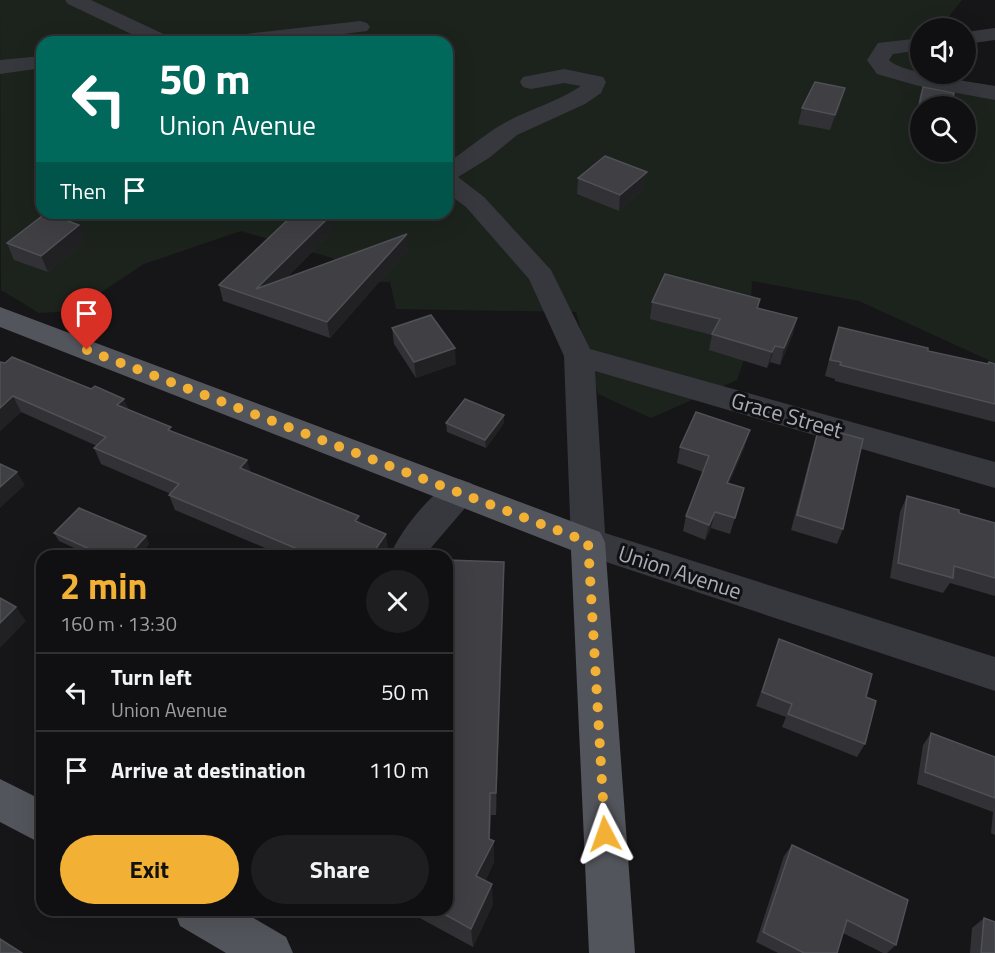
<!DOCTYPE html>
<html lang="en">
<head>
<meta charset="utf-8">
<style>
  body { margin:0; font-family:"Titillium Web",sans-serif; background:#1e1e20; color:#f1f3f6; height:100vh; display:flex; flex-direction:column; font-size:22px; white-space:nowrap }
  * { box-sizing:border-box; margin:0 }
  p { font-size:20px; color:#9c9d9f }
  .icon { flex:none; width:33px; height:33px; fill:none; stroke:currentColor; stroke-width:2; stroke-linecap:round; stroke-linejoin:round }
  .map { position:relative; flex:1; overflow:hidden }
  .drawer { position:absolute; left:36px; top:550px; width:417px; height:366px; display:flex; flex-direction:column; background:#101012; border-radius:18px; box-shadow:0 6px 24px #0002,0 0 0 2px #303032 }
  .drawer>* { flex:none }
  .hud { position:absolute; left:36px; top:36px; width:417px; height:183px; border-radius:18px; box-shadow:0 6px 24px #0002,0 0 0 2px #303032; background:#00695c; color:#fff; overflow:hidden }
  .fabs { position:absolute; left:910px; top:18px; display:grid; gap:12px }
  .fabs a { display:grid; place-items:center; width:66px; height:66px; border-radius:50%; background:#101012; box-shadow:0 6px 24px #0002,0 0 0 2px #303032; font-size:30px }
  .pin { position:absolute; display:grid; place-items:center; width:51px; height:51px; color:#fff; margin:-62px -26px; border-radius:50% 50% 50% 0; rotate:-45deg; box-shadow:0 0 6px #0007 }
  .pin .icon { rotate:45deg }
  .me { position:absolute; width:66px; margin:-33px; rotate:356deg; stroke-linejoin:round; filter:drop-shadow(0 0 4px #0008) }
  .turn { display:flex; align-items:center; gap:21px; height:126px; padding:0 24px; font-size:27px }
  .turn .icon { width:78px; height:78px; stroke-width:2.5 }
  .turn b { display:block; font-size:42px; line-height:51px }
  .then { display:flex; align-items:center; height:57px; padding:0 24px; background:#0003; gap:12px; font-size:22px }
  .round { display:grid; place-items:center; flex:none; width:63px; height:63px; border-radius:32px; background:#1e1e20 }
  .head { display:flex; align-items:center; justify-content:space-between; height:102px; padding:0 24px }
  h1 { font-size:36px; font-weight:700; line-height:45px; color:#f2b134 }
  .button { display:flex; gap:12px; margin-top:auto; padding:12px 24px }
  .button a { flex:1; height:69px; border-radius:36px; background:#f2b134; color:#111; font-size:24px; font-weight:700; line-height:69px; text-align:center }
  .button a+a { background:#1e1e20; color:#f1f3f6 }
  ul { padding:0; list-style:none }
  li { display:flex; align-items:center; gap:18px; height:78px; padding:0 24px; border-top:2px solid #303032 }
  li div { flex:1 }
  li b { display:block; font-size:22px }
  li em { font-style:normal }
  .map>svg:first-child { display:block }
  .green { fill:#1c231d; fill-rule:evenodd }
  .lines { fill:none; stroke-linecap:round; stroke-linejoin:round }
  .minor { fill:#37383d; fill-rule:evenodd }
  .major { fill:#53555c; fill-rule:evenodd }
  .wall { fill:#323236 }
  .shaded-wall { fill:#212124 }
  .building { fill:#3f3f44; stroke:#4f5156; stroke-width:1.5 }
  .route { stroke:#f2b134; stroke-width:10; stroke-dasharray:0 18 }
  .labels { text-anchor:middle; stroke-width:6; stroke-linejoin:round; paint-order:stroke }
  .street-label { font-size:22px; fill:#a8adb8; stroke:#111113 }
</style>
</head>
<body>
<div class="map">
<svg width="995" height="953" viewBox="0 0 995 953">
  <rect width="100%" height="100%" fill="#161618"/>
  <path class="green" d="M0,0H962L940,28H921V50L914,58L921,62V74H943L995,100V363L859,301L752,281L749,344L737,380L651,418L598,394L576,312L396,309L390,282L336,281L335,259L241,231L144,264L73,311L39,313L1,290ZM42,42H447V213H42ZM921,106H966V152H921Z"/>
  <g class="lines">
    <g class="minor">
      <path d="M65,0H91L172,38L176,42H148L68,4Z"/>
      <path d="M360,21L367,23L370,27L367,31L283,42H217L221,38L228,36Z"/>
      <path d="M995,28V40L966,44V32Z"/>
      <path d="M921,38V50L893,54L889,60C900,73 974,82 995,86V100L919,86L877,74L867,60L878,43Z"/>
      <path d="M42,56V68L0,74V60Z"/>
      <path d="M564,69L603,77L606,82L601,93L585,104L517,135L489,158L458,177L484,197L551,270L590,349L995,462V488L595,371L605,533L995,657V691L576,552L571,542L564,356L529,279L466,207L447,193V163C466,151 482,136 501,125C526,110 556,103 581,86L564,83L531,89L523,87L520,82L523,77Z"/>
      <path d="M459,479L471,483L476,492L471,501L424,556H390C399,532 434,487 459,479Z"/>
    </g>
    <g class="major">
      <path d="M0,307L600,532L605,542L635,953H589L571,550L0,327Z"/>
      <path d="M0,779L42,800V844L0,822Z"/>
      <path d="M174,910H240L286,937L293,953H226L180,926Z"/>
    </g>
  </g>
  <g class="wall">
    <path d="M923,87L921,106V140L911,138L920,95Z"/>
    <path d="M841,104L830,130L798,124L802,108Z"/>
    <path d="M578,178L644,188L619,211L577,194Z"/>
    <path d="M332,232L286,278L408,249L330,338L223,301L219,285Z"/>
    <path d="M86,241L48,272L14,260L7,243Z"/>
    <path d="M760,299L758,308L797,318L793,334L780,365L770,362L767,368L709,350L712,335L650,319L652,302Z"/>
    <path d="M839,327L928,351L987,364L989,362L995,364V422L835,381V379L825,376L833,344Z"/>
    <path d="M392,328L456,364L416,378L394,344Z"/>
    <path d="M0,362L129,410L172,431L251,473L361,524L388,548L383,556H284L175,510L169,495L171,494L101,464L94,448L97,446L21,412L0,431Z"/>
    <path d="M504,415V423L486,448L447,432L446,423Z"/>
    <path d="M819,427L843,529L837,544L791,530L814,443Z"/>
    <path d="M745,446L729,483L744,488L730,534L711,528L705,540L683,531L686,516L703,472L677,463L680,447Z"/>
    <path d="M907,496L959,513L995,523V596L950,583L943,593L890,578L900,512Z"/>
    <path d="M54,533L146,536L149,544L139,556H92L59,541Z"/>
    <path d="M504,562L496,815H491L490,839L494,841V862L485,881L493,904L473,947L405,910H447Z"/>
    <path d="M779,639L866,697L865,744L857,757L782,727L786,717L756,706L774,654Z"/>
    <path d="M931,733L995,757V835L991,833L993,812L917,784L923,745Z"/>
    <path d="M792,845L896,945L887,953H883L843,933L837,953H778L756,942L784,856Z"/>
    <path d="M984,918L995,953H970L972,928Z"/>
  </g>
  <g class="shaded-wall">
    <path d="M845,88L841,104L830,130L835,115Z"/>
    <path d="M647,172L644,188L619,211L620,195Z"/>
    <path d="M330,216L332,232L264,301L256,289Z"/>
    <path d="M79,225L86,241L48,272L41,256Z"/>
    <path d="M407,234L408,249L330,338L327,322Z"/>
    <path d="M797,318L793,334L780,365L784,348Z"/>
    <path d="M775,346L770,362L767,368L772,352Z"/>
    <path d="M455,348L456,364L416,378L414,362Z"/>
    <path d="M13,396L21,412L0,431V408Z"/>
    <path d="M124,399L131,414L117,405Z"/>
    <path d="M504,415V423L486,448L485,440Z"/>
    <path d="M750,430L745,446L723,498L727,483Z"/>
    <path d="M247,460L252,476L240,468Z"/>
    <path d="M17,472L25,485L0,508V487Z"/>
    <path d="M715,512L711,528L705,540L709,525Z"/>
    <path d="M359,516L362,531L355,521Z"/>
    <path d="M386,534L388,548L383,556H371Z"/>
    <path d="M146,536L149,544L139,556H128Z"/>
    <path d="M504,562V589L496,815V793Z"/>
    <path d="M16,607L26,621L0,648V623Z"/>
    <path d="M490,793V850L494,841V862L477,896L476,876L489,839Z"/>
    <path d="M492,884L493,904L473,947L471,929Z"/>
  </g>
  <g class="building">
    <path d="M815,82L845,88L835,115L802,108Z"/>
    <path d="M923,87L954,93L951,106H921V131L914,130Z"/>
    <path d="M605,156L647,172L620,195L578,178Z"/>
    <path d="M46,213L79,225L41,256L7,243Z"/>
    <path d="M295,213H326L330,216L256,289L407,234L327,322L219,285Z"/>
    <path d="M665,274L760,299L757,308L797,318L784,348L775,346L772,352L712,334L720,319L652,302Z"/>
    <path d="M431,315L455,348L414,362L392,328Z"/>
    <path d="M839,327L928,348V351L988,364L989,362L995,364V404L840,365L841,362L830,360Z"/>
    <path d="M12,357L91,389L95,386L124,399L117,405L171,427L168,430L247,460L240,468L359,516L355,521L386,534L371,556H305L298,553L300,550L169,495L179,484L94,448L106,437L13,396L0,408V362L5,363Z"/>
    <path d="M465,399L504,415L485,440L446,423Z"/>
    <path d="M696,412L750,430L727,483L744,488L735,518L715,512L709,525L686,516L709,456L680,447Z"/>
    <path d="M819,427L863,439L843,529L797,515Z"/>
    <path d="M0,464L17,472L0,487Z"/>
    <path d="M907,496L959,510V513L995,523V578L954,566L953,578L898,563Z"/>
    <path d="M79,508L146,536L128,556H105L54,533Z"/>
    <path d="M447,560L504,562L496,793H490L489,839L494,841L476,876L492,884L471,929L437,910H447Z"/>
    <path d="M0,598L16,607L0,623Z"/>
    <path d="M779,639L872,674L866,697L876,701L865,744L788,714L792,704L762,692Z"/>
    <path d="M931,733L995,757V798L925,772Z"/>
    <path d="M792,845L908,900L896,945L847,920L837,953H804L763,932Z"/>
    <path d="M984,918L995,922V953H981Z"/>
    <path d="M0,939L22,953H0Z"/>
  </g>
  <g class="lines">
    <path class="route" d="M87,350L588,542L605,834"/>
  </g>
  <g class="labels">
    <g class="street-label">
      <text transform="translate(787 415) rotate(16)" y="8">Grace Street</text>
      <text transform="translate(680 572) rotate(18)" y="8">Union Avenue</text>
    </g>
  </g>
</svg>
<div class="fabs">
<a><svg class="icon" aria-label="sound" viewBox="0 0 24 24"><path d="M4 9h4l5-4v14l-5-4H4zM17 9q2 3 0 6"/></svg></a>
<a><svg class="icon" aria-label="search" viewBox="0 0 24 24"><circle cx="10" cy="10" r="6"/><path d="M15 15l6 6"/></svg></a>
</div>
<div class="pin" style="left:87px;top:350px;background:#d93025"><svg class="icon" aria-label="arrive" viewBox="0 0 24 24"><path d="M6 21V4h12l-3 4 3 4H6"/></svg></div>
<svg class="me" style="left:605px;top:834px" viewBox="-20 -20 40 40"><path d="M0-17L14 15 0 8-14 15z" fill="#f2b134" stroke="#fff" stroke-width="4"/></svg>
<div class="hud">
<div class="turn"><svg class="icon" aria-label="left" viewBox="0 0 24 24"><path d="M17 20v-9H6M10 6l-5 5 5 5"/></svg><div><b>50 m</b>Union Avenue</div></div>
<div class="then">Then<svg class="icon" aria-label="arrive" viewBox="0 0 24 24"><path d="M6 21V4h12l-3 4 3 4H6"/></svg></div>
</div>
<section class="drawer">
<div class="head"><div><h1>2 min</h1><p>160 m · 13:30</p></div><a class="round"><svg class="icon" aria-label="close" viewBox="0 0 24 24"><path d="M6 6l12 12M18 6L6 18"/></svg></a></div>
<ul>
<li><svg class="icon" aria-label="left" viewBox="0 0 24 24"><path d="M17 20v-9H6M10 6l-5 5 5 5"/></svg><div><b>Turn left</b><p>Union Avenue</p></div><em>50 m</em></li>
<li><svg class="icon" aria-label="arrive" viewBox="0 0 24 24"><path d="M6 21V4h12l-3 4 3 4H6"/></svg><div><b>Arrive at destination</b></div><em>110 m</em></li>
</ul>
<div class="button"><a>Exit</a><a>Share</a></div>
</section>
</div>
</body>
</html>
